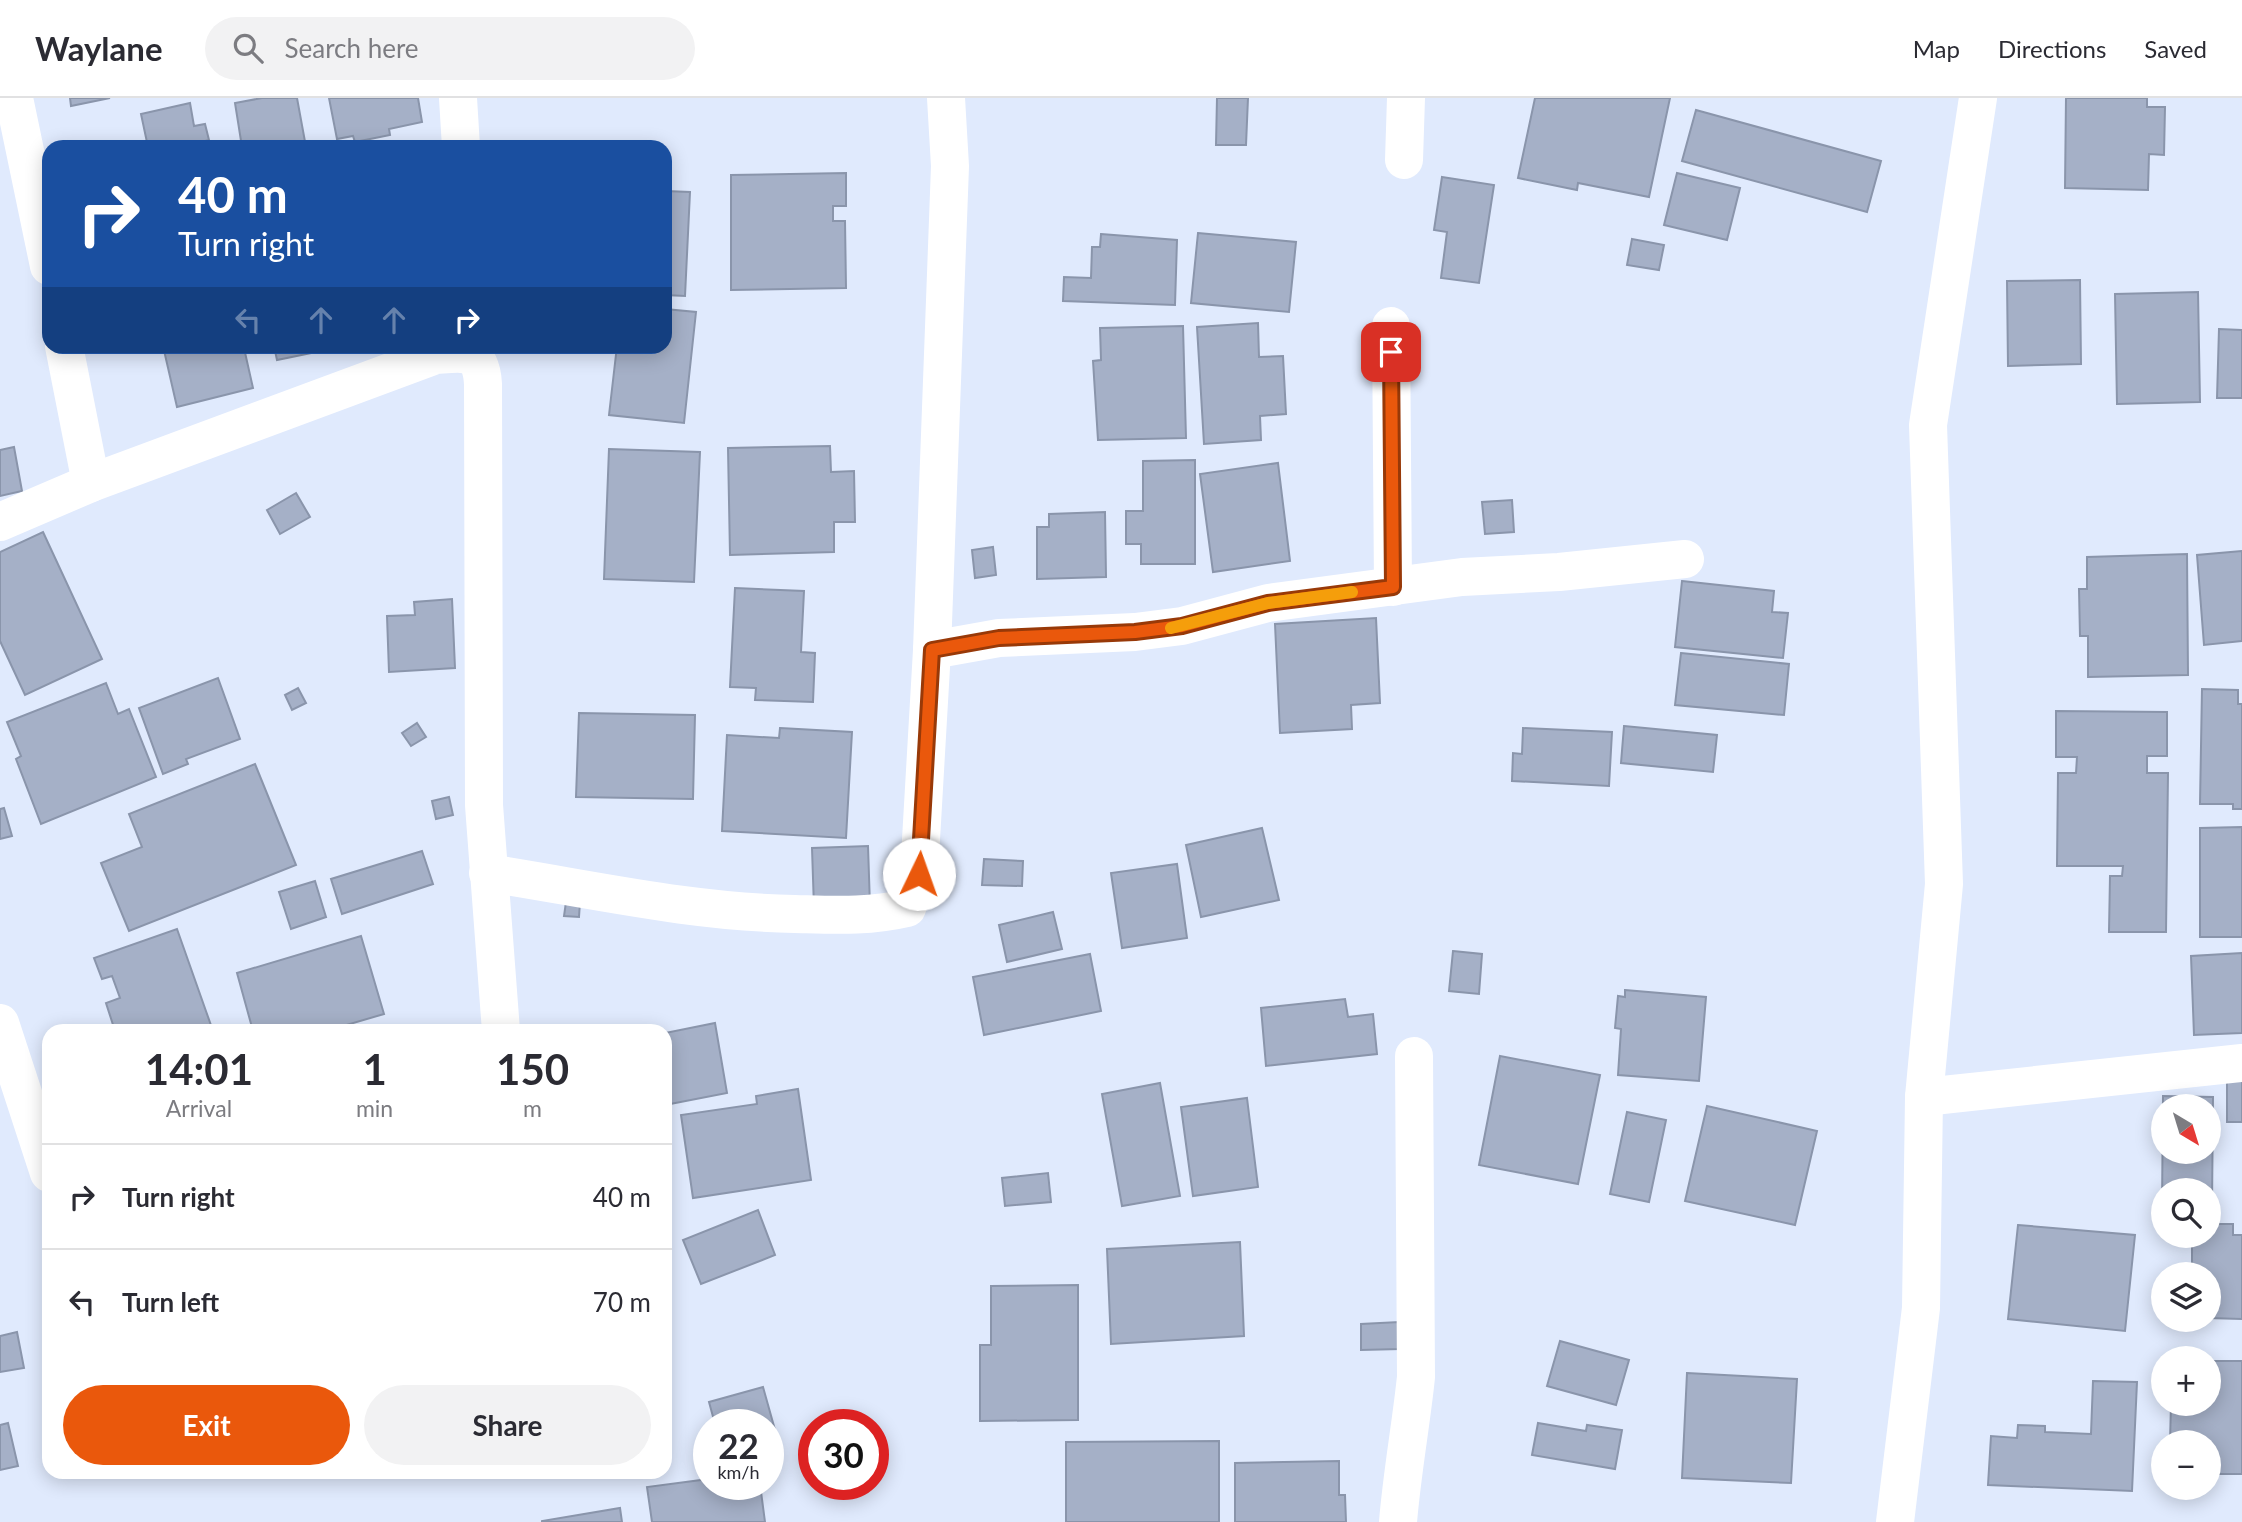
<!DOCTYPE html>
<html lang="en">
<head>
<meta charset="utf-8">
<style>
  body { margin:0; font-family:Lato,sans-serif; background:#f2f2f3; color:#2b2b33; height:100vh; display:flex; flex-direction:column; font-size:26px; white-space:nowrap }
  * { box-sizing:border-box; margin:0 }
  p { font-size:23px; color:#7c7c81 }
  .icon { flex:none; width:38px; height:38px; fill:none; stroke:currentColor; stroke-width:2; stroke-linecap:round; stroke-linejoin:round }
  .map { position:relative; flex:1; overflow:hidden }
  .sheet { position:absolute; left:42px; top:926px; width:630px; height:455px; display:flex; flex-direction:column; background:#fff; border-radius:21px; box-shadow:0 4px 18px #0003 }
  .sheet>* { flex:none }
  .top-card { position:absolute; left:42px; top:42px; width:630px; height:214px; border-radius:21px; box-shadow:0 4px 18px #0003; background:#1a4fa0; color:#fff; overflow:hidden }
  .needle { width:46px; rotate:142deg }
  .tools { position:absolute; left:2151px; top:996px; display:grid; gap:14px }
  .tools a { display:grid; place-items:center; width:70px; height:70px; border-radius:50%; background:#fff; box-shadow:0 4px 18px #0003; font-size:35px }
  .speed { position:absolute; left:693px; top:1311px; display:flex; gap:14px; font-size:35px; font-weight:700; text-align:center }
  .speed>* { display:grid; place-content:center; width:91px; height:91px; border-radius:50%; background:#fff; box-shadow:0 4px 18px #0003; line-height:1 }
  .speed small { font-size:18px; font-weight:400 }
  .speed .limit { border:10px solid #d22; background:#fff; color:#111 }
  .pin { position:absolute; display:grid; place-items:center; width:60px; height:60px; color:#fff; margin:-30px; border-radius:14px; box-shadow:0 4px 10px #0006 }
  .me { position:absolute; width:77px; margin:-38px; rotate:3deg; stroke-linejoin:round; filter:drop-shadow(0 0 5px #0008) }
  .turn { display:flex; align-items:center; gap:24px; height:147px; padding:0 21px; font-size:32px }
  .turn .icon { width:91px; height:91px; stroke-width:2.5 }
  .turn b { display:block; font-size:49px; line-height:60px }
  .lanes { display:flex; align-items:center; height:66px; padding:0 21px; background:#0003; justify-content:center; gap:35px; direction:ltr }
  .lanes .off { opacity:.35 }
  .eta { display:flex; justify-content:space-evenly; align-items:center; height:119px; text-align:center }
  .eta b { font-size:42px; font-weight:700; line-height:49px }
  .action { display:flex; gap:14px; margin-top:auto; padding:14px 21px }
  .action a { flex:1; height:80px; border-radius:42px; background:#ea580c; color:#fff; font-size:28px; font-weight:700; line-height:80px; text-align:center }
  .action a+a { background:#f2f2f3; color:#2b2b33 }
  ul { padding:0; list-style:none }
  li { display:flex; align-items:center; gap:21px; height:105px; padding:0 21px; border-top:2px solid #e1e1e2 }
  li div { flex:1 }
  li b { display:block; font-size:26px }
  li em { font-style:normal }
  header { display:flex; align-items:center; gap:42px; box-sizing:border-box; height:98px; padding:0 35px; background:#fff; border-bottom:2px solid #e1e1e2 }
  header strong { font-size:33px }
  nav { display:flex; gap:38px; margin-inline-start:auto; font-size:24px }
  .search { width:490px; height:63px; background:#f2f2f3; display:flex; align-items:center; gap:18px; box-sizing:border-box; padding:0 24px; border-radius:38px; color:#7c7c81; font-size:26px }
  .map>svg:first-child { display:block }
  .building { fill:#a5b0c7; stroke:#8a95ab; stroke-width:2; fill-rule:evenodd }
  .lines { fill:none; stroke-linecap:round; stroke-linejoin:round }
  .minor { stroke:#fff; stroke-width:38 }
  .route-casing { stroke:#983908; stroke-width:18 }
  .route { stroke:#ea580c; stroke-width:12 }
  .slow { stroke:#f59e0b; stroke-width:12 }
</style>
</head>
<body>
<header>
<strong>Waylane</strong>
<div class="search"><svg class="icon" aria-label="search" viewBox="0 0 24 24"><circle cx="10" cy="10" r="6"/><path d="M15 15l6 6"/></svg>Search here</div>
<nav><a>Map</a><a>Directions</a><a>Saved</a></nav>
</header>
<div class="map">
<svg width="2242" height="1424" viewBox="0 0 2242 1424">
  <rect width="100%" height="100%" fill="#e0eafd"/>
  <g class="building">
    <path d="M70,0H110L71,8Z"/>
    <path d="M262,0H297L306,49H242L235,5Z"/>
    <path d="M329,0H418L422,24L389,31L390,37L355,44L353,38L337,41Z"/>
    <path d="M1217,0H1248L1246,47H1216Z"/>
    <path d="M1535,0H1670L1649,99L1578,85L1577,92L1518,80Z"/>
    <path d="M2066,0H2147V9H2165L2164,57L2149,56L2148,92L2065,90Z"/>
    <path d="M190,5L194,28L205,26L209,42L198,45L199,49H148L141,16Z"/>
    <path d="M1696,12L1881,63L1867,114L1682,63Z"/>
    <path d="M846,75V108H833V123H845L846,190L731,192V77Z"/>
    <path d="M1677,75L1740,90L1727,142L1664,127Z"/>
    <path d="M1442,79L1494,87L1479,185L1441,180L1447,134L1434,132Z"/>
    <path d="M665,93L690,94L685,198L665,197Z"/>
    <path d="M1198,135L1296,144L1289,214L1191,205Z"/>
    <path d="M1101,136L1177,142L1175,207L1063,203L1064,179L1091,180L1092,149H1100Z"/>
    <path d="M1632,141L1664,147L1659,172L1627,167Z"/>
    <path d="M2080,182L2081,266L2008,268L2007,183Z"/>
    <path d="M2198,194L2200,304L2117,306L2115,196Z"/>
    <path d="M665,211L696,214L684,325L609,317L617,248H665Z"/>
    <path d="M1258,225L1259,259L1283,258L1286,316L1260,318L1261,342L1204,346L1197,229Z"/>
    <path d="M1183,228L1186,340L1098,342L1093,263L1101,262L1100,230Z"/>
    <path d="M2219,231L2242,232V300H2217Z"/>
    <path d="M163,248H248L244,250L253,290L177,309Z"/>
    <path d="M274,248H336V250L277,262Z"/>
    <path d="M830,348L831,374L854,373L855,424H834V454L730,457L728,350Z"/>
    <path d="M14,349L22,393L0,398V352Z"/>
    <path d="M609,351L700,354L694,484L604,481Z"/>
    <path d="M1195,362V466H1141V446H1126V413H1143V363Z"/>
    <path d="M1278,365L1290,463L1213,474L1200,376Z"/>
    <path d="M296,395L310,419L280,436L267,412Z"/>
    <path d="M1512,402L1514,434L1485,436L1482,404Z"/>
    <path d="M1105,414L1106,479L1037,481V429H1049V416Z"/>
    <path d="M43,434L102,561L25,597L0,543V454Z"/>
    <path d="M993,449L996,477L975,480L972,452Z"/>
    <path d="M2242,453V543L2204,547L2197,457Z"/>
    <path d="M2187,456L2188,577L2088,579V538H2080L2079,491H2087V459Z"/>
    <path d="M1682,483L1774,493L1772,514L1788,515L1783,560L1675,549Z"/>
    <path d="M735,490L804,493L801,554L815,555L813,604L755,602L756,590L730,589Z"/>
    <path d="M452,501L455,570L389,574L387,518L415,517L414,504Z"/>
    <path d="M1376,520L1380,605L1351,607L1352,631L1280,635L1275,526Z"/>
    <path d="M1681,555L1789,566L1784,617L1675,607Z"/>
    <path d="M218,580L240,641L186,661L188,666L163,676L139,610Z"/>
    <path d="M106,585L118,616L129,611L156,679L41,726L16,661L21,658L7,624Z"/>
    <path d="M298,590L306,605L292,612L285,597Z"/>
    <path d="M2202,591L2238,592V606H2242V711H2233V706H2200Z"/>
    <path d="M2056,613L2167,614V658H2147V675H2168L2166,834H2109L2110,778H2122L2123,768H2057L2058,675H2076L2077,659H2056Z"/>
    <path d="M579,615L695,617L693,701L576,699Z"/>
    <path d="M417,625L426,639L411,648L402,635Z"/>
    <path d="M1624,628L1717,637L1713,674L1621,665Z"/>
    <path d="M780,630L852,634L846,740L722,733L727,637L779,640Z"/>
    <path d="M1523,630L1612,634L1609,688L1512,683L1513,655L1522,656Z"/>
    <path d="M255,666L296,767L129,833L101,765L142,749L129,716Z"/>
    <path d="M449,699L453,717L436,721L432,703Z"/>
    <path d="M4,710L12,738L0,741V711Z"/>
    <path d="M2242,729V839H2200V730Z"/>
    <path d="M1262,730L1279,802L1201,819L1186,747Z"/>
    <path d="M868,748L870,808L814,810L812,750Z"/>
    <path d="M422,753L433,786L342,816L331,781Z"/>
    <path d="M984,761L1023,763L1022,788L982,787Z"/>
    <path d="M1177,766L1187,840L1122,850L1111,775Z"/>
    <path d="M315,783L326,819L291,831L279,794Z"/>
    <path d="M566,804H580L579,819L564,818Z"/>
    <path d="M1053,814L1062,851L1007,864L999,827Z"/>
    <path d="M177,831L213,933H115L106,905L120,900L112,878L102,881L94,860Z"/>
    <path d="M361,838L384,916L326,933H253L237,875Z"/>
    <path d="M1453,853L1482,856L1479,896L1449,893Z"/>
    <path d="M2242,855V935L2194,937L2191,858Z"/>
    <path d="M1090,856L1101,913L984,937L973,879Z"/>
    <path d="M1625,892L1706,899L1699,983L1618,977L1621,931L1615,930L1618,898L1625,899Z"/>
    <path d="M1345,901L1348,919L1373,916L1377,956L1266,968L1261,910Z"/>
    <path d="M715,925L727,995L665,1007V935Z"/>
    <path d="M1500,958L1600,977L1578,1086L1479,1067Z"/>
    <rect x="2227" y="983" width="15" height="41"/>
    <path d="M1160,985L1180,1098L1122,1108L1102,996Z"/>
    <path d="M798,991L811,1082L693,1100L681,1017L757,1006L756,998Z"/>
    <path d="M2163,998L2213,999L2212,1109H2208V1092H2163L2162,1109ZM2163,1008H2208V1054H2163Z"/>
    <path d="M1247,1000L1258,1089L1193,1098L1181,1009Z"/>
    <path d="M1707,1008L1817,1033L1795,1127L1685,1103Z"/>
    <path d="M1627,1014L1666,1022L1649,1104L1610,1096Z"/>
    <path d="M1048,1075L1051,1104L1005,1108L1002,1080Z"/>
    <path d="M758,1112L775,1157L701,1186L683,1142Z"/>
    <path d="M2208,1126H2233V1137H2242V1221L2208,1220V1176H2192V1138H2208Z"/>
    <path d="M2018,1127L2135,1137L2125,1233L2008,1221Z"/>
    <path d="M1240,1144L1244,1238L1111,1246L1107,1151Z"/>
    <path d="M1078,1187V1322L980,1323V1247H991V1188Z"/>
    <path d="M1399,1224L1400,1251L1361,1252V1226Z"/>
    <path d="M17,1234L24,1270L0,1274V1238Z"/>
    <path d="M1560,1243L1629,1262L1616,1307L1547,1288Z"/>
    <path d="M2208,1263H2242V1376H2208V1344H2170L2171,1306H2208Z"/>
    <path d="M1687,1275L1797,1281L1791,1385L1682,1380Z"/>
    <path d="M2093,1283L2137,1284L2132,1393L1988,1387L1991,1338L2017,1340L2018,1327L2045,1328V1334L2091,1336Z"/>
    <path d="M763,1289L777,1339L768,1341V1326H715L709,1304Z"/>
    <path d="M8,1325L18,1368L0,1372V1327Z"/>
    <path d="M1538,1325L1586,1333L1587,1327L1622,1332L1615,1371L1532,1357Z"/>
    <path d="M1219,1343V1424H1066V1344Z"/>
    <path d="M1339,1363V1397H1345L1346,1424H1235V1365Z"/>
    <path d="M709,1381V1386H760L765,1424H652L647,1389Z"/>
    <path d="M620,1410L622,1424H542V1423Z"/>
  </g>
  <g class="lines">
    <g class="minor">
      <path d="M14,0L49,168"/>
      <path d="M458,0L461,49"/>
      <path d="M1404,62L1406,0"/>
      <path d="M1391,228L1393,489"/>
      <path d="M64,248L91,385"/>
      <path d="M0,424L91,385L436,257C465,255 481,251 483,286L484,707L501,933"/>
      <path d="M932,552L999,540L1135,534L1182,528L1268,505L1462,479L1559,474L1685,461"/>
      <path d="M488,775C591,791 690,814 795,816C835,817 868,819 907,810L919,776L932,552L950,68L946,0"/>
      <path d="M0,925L49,1075"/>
      <path d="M1924,999L2242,965"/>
      <path d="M1398,1424C1402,1375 1411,1327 1416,1279L1414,958"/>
      <path d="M1895,1424L1921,1210L1924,999L1944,786L1928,327L1978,0"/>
    </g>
  </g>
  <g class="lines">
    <defs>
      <path id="route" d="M919,776L932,552L999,540L1135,534L1182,528L1268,505L1393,489L1391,254"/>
    </defs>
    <use href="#route" class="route-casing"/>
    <use href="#route" class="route"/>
    <path class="slow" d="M1171,530L1268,505L1352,494"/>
  </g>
</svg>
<div class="tools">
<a><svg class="needle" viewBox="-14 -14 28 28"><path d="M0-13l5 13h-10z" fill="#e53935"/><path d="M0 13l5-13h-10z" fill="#7c7c81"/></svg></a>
<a><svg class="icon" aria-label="search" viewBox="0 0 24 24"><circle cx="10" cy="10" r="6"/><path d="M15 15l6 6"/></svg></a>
<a><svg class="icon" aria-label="layers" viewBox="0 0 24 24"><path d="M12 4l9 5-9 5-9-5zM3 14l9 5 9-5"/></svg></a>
<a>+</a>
<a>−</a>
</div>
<div class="speed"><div>22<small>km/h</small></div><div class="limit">30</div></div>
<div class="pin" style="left:1391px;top:254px;background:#d93025"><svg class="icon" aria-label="arrive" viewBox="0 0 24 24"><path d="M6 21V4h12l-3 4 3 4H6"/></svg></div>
<svg class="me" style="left:919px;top:776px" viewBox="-20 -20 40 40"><circle r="19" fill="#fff"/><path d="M0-13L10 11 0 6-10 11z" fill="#ea580c"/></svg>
<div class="top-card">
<div class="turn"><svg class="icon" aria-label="right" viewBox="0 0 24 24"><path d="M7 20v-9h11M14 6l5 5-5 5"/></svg><div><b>40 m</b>Turn right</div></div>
<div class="lanes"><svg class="icon off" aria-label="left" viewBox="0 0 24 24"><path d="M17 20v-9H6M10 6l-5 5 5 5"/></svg><svg class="icon off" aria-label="ahead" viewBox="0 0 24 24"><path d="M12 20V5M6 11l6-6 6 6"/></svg><svg class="icon off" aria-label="ahead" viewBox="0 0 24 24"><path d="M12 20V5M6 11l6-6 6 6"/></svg><svg class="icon" aria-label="right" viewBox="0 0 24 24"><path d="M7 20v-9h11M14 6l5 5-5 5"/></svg></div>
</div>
<section class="sheet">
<div class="eta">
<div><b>14:01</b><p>Arrival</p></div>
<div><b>1</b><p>min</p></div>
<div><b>150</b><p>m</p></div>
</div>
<ul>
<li><svg class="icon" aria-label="right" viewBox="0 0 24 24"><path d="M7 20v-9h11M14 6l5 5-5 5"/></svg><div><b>Turn right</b></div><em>40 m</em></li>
<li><svg class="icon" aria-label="left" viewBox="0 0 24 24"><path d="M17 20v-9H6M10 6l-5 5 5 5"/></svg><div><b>Turn left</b></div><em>70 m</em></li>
</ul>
<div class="action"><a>Exit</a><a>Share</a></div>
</section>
</div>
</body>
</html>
